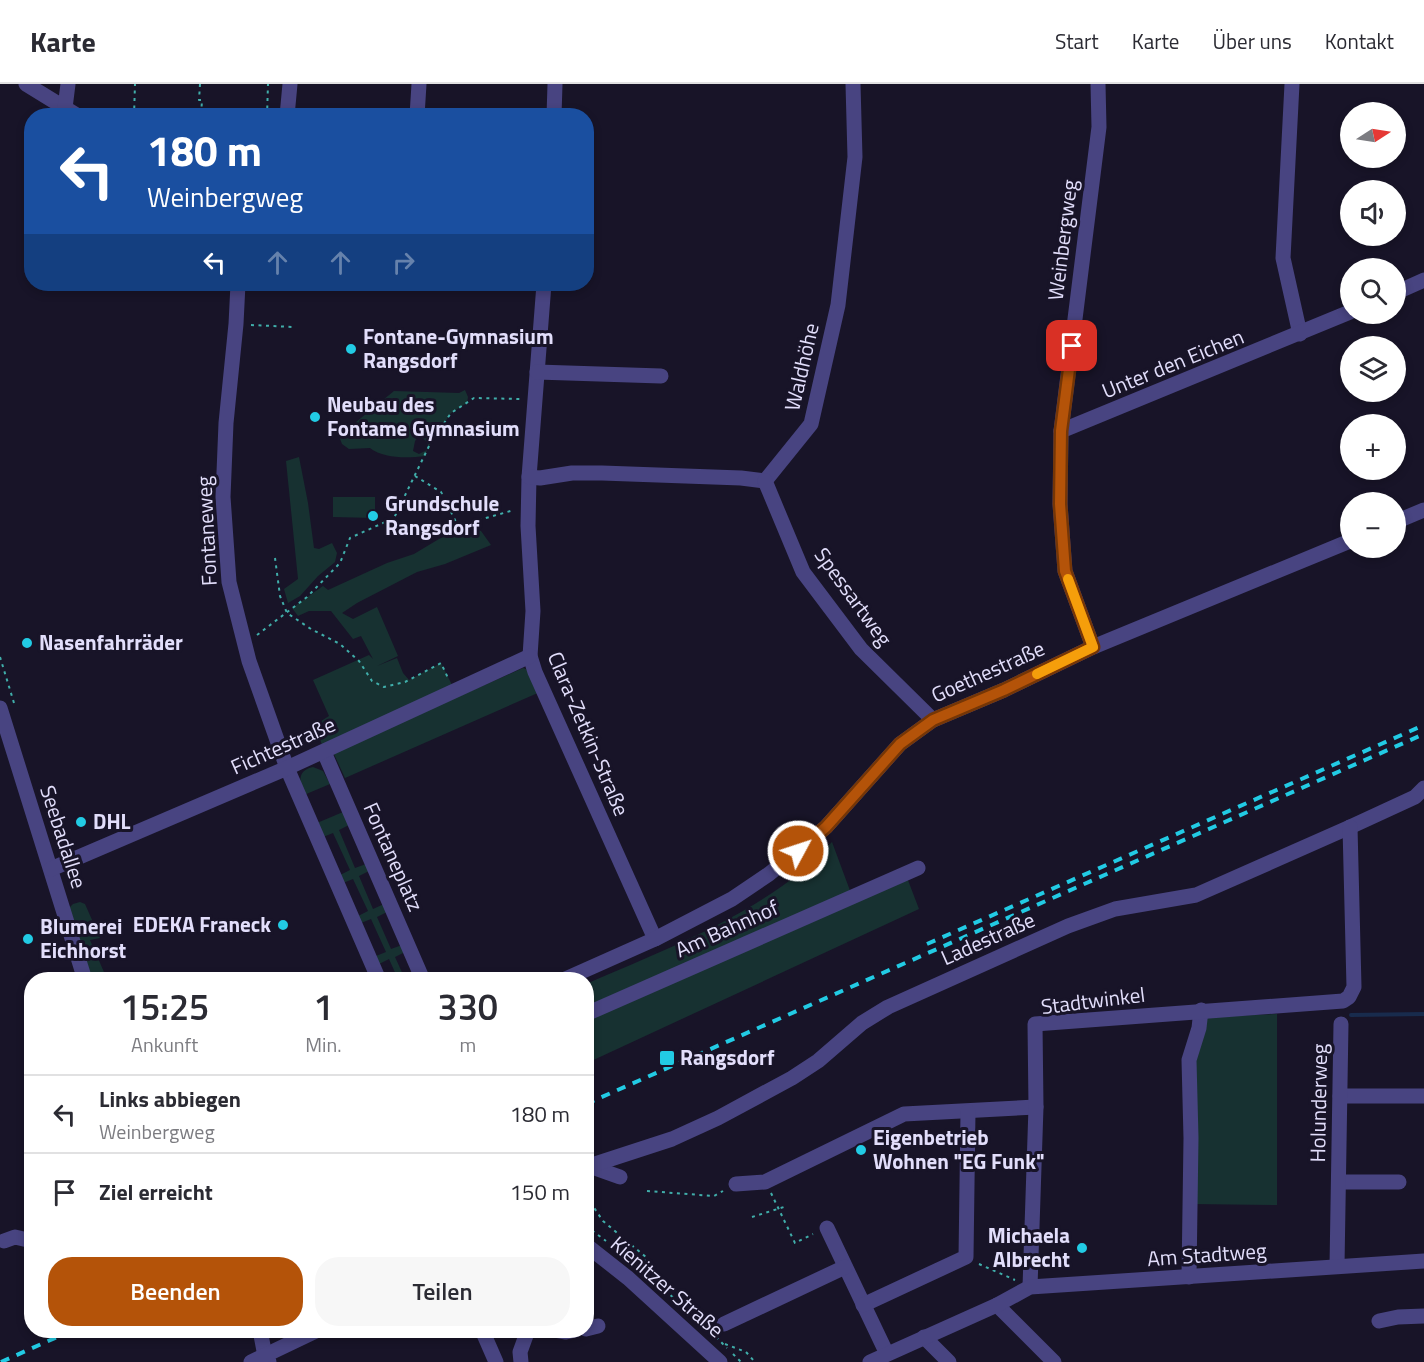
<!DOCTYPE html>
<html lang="de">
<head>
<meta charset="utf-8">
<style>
  body { margin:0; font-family:"Titillium Web",sans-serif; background:#f7f7f7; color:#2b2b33; height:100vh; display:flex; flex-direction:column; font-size:22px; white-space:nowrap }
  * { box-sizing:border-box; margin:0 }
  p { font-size:20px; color:#7c7c81 }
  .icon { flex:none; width:33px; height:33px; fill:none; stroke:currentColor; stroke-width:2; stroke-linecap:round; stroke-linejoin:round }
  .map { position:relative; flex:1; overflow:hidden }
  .sheet { position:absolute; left:24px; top:888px; width:570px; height:366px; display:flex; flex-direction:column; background:#fff; border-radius:24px; box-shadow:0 3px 9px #0003 }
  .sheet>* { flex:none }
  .banner { position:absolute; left:24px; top:24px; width:570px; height:183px; border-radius:24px; box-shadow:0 3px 9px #0003; background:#1a4fa0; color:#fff; overflow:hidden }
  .needle { width:39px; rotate:78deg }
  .controls { position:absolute; left:1340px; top:18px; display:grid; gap:12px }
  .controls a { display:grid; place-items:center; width:66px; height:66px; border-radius:50%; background:#fff; box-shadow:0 3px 9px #0003; font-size:30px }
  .pin { position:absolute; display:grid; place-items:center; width:51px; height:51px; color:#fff; margin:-26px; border-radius:12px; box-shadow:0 3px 9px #0006 }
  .me { position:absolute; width:66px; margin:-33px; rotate:50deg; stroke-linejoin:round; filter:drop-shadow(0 0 4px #0008) }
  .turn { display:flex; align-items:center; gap:21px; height:126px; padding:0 24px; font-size:27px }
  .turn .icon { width:78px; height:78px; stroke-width:2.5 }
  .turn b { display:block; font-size:42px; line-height:51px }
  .lanes { display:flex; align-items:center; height:57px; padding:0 24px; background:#0003; justify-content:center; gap:30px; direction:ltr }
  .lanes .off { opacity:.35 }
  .eta { display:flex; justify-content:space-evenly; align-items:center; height:102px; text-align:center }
  .eta b { font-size:36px; font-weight:600; line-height:42px }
  .cta { display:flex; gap:12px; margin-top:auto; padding:12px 24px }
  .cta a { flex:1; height:69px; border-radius:24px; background:#b45309; color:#fff; font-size:24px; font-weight:600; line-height:69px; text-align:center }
  .cta a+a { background:#f7f7f7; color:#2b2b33 }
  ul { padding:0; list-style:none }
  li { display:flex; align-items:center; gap:18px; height:78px; padding:0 24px; border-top:2px solid #e1e1e2 }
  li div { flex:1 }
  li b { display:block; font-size:22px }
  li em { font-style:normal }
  header { display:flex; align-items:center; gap:36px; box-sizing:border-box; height:84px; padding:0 30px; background:#fff; border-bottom:2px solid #e1e1e2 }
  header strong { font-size:28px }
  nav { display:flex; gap:33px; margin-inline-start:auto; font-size:21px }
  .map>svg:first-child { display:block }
  .green { fill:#173131 }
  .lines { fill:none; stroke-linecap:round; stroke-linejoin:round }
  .stream { stroke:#182b4d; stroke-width:4 }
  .path { stroke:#40aeaa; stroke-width:2; stroke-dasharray:3 4.5; stroke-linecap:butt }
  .minor { stroke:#484481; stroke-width:15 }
  .rail { stroke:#22cbe4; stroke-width:4; stroke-dasharray:9 8; stroke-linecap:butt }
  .route-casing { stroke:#753606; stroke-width:15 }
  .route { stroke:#b45309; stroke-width:10 }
  .slow { stroke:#f59e0b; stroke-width:10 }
  .poi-dot { fill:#22cbe4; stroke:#181428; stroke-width:2 }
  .labels { text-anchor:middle; stroke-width:6; stroke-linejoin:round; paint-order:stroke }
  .street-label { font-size:21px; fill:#e2defb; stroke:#181428 }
  .poi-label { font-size:21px; font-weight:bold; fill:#e2defb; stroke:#181428; text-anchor:start }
</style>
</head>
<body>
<header>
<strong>Karte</strong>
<nav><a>Start</a><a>Karte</a><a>Über uns</a><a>Kontakt</a></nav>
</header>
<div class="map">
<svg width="1424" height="1278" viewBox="0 0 1424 1278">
  <rect width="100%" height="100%" fill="#181428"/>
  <g class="green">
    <path d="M465,306L468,313L467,319L451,329L429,362L424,355L419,352L415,357L413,367L419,370L427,366L425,372C408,374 384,375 370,364L349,365L342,360L339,352L394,307L459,309Z"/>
    <path d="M299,373L308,419L314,464L319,465L332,459L337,469L335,478L318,492L300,512L288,519L284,505L298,495L286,377Z"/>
    <path d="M333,413H375V434L333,433Z"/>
    <path d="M468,442L481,447L491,461L445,480L417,488L357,519L342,529L353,535L377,523L398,572L377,582L397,574L403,589L409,596L441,579L455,607L323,664L315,641L329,632L313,596L369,571L373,575L361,552L353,555L331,527H309L298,532L292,524L323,502L328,506L387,479L414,470L439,455Z"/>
    <path d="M523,584L526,585L540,608L345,694L333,668Z"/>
    <path d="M313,683L323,687L330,700L304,711C300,698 296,687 313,683Z"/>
    <path d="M343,728L349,741L339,746L355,784L366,780L369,787L359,792L373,825L384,820L387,828L377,833L391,865L402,861L405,868L395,873L405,895H398L389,875L379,880L376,872L386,868L371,835L361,839L358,832L368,827L353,795L343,799L340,791L350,786L333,749L323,753L317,739Z"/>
    <path d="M832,758L852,812L906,791L919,825L587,979L586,900C658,869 741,837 802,787C813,778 822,767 832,758Z"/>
    <path d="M80,818L85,820L100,854L90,856L107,895H91L69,824L73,820Z"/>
    <path d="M1277,930V1121L1191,1120V978L1207,933Z"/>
  </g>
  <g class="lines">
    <path class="stream" d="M1351,931L1424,930"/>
    <g class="path">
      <path d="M200,0L199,16H202L201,32"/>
      <path d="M134,32L135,0"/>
      <path d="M267,32L268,0"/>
      <path d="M251,241L294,243"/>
      <path d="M415,392L441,408L458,442L514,426"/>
      <path d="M275,474L280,512L287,529L311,545L340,560L359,577L372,597L384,603L405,598L441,579L448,594"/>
      <path d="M257,551L307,513L340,479L350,454L394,434L431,358L451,329L474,314L520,315"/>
      <path d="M0,573L14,619"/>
      <path d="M647,1107L714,1112L723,1107"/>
      <path d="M771,1109L795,1159L813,1150"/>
      <path d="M586,1112L603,1137L647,1174L640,1184"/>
      <path d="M752,1133L784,1123"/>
      <path d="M586,1142L606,1157"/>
      <path d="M979,1180L1015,1196"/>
      <path d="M654,1196L712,1249"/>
      <path d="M716,1253L727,1264"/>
      <path d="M725,1260L746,1268L755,1278"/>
      <path d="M733,1270L741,1278"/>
    </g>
    <g class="minor">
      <path d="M26,0L78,32"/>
      <path d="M1292,0L1283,174L1300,250"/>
      <path d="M65,24L68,0"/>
      <path d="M287,32L290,0"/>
      <path d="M417,32L419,0"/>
      <path d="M554,32L555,0"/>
      <path d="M238,200L236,240L226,339L223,413L229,498L249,577L287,684L379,896"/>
      <path d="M544,200L529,393L528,442L533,527L530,572L535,588L655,855"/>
      <path d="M1395,209L1424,196"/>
      <path d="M537,288L661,292"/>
      <path d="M1061,347L1350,228"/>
      <path d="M529,393L540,394L572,389H602L741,394L765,397"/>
      <path d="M765,397L811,340L838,221L855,73L853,0"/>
      <path d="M765,397L803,488L861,565L933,636"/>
      <path d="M1395,438L1424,426"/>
      <path d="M1093,563L1065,487L1060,420L1061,347L1099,43L1098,0"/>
      <path d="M0,624L85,896"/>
      <path d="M324,668L423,896"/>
      <path d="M51,785L287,684L530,572"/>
      <path d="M563,896L655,855L732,815L769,790L826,743L900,660L933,636L1004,606L1093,563L1350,457"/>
      <path d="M586,930L918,784"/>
      <path d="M1340,1012H1424"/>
      <path d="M589,1082L620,1093"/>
      <path d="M586,1083L672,1055L718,1034L792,994L818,977L862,939L888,923L1068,842L1115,825L1196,811L1350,743L1415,713L1424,704"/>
      <path d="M1339,1098H1399"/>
      <path d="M736,1100L765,1098L904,1030L1036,1023"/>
      <path d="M827,1144L887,1270"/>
      <path d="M4,1157L15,1153L32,1157"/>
      <path d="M586,1161L628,1194L720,1278"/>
      <path d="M1337,1182L1341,940"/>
      <path d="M1189,1193L1191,1054L1189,976L1199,944L1201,926"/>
      <path d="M1030,1203L1036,1023L1035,940L1343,917L1349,913L1354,903L1350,743"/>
      <path d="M863,1221L966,1173L968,1028"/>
      <path d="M997,1221L1054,1278"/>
      <path d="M1379,1237L1398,1233L1424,1232"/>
      <path d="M724,1240L845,1183"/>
      <path d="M586,1245L598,1242"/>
      <path d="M260,1246L265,1272L269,1278"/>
      <path d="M482,1246L496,1278"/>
      <path d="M555,1246L566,1248L575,1246"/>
      <path d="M924,1253L949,1278"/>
      <path d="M251,1278L318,1246"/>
      <path d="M521,1278L520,1268L528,1246"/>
      <path d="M870,1278L997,1221L1030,1203L1424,1177"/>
    </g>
    <g class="rail">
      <path d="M927,860L1424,641"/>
      <path d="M586,1020L1424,650"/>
      <path d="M1,1278L73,1246"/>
    </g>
  </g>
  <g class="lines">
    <defs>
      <path id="route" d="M798,767L826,743L900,660L933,636L1004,606L1093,563L1065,487L1060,420L1061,347L1072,262"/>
    </defs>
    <use href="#route" class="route-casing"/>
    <use href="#route" class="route"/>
    <path class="slow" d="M1037,590L1093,563L1068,495"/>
  </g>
  <g class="poi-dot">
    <circle cx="351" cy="265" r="6"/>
    <circle cx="315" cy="333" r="6"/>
    <circle cx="373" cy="432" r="6"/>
    <circle cx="27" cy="559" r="6"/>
    <circle cx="81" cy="738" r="6"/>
    <circle cx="283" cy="841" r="6"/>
    <circle cx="28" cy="855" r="6"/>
    <rect x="659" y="966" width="16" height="16" rx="3"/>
    <circle cx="861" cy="1066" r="6"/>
    <circle cx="1082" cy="1164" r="6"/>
  </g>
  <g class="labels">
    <g class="street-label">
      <text transform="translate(1063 156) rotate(-83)" y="7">Weinbergweg</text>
      <text transform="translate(1173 280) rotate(-22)" y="7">Unter den Eichen</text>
      <text transform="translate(802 283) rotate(-77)" y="7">Waldhöhe</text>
      <text transform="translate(207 447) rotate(-93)" y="7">Fontaneweg</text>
      <text transform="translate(853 513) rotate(54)" y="7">Spessartweg</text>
      <text transform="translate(988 588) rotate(-24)" y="7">Goethestraße</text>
      <text transform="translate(588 650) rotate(67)" y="7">Clara-Zetkin-Straße</text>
      <text transform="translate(283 662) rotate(-24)" y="7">Fichtestraße</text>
      <text transform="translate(63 753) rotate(72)" y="7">Seebadallee</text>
      <text transform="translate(393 773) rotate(66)" y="7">Fontaneplatz</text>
      <text transform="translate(727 845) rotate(-24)" y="7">Am Bahnhof</text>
      <text transform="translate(988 855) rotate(-24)" y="7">Ladestraße</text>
      <text transform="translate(1093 917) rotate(-7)" y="7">Stadtwinkel</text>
      <text transform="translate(1319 1019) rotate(-89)" y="7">Holunderweg</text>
      <text transform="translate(1207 1171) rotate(-4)" y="7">Am Stadtweg</text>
      <text transform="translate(667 1203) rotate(41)" y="7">Kienitzer Straße</text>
    </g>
    <g class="poi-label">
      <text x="363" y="260">Fontane-Gymnasium<tspan x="363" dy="24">Rangsdorf</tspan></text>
      <text x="327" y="328">Neubau des<tspan x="327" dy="24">Fontame Gymnasium</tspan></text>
      <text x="385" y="427">Grundschule<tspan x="385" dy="24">Rangsdorf</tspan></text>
      <text x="39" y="566">Nasenfahrräder</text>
      <text x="93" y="745">DHL</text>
      <text x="271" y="848" text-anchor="end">EDEKA Franeck</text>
      <text x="40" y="850">Blumerei<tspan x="40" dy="24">Eichhorst</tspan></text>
      <text x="680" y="981">Rangsdorf</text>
      <text x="873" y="1061">Eigenbetrieb<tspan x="873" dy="24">Wohnen "EG Funk"</tspan></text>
      <text x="1070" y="1159" text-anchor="end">Michaela<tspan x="1070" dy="24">Albrecht</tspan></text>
    </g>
  </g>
</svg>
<div class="controls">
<a><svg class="needle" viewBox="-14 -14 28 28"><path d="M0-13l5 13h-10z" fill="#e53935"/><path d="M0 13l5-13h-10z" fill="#7c7c81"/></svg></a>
<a><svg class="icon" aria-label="sound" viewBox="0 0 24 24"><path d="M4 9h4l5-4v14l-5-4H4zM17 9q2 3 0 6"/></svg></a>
<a><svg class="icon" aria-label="search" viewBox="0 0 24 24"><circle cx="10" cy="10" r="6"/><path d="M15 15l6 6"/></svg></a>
<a><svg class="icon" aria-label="layers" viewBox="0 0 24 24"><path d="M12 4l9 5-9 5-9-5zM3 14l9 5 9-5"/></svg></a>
<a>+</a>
<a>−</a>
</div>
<div class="pin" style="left:1072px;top:262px;background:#d93025"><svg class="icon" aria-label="arrive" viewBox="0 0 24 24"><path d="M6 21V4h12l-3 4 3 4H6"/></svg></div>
<svg class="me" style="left:798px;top:767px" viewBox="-20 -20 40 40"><circle r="17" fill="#b45309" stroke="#fff" stroke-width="3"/><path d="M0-11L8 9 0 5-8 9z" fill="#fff"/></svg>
<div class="banner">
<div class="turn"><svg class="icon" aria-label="left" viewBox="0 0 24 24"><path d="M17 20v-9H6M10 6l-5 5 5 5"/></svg><div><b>180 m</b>Weinbergweg</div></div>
<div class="lanes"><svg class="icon" aria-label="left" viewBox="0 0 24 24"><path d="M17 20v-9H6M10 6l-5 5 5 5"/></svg><svg class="icon off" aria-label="ahead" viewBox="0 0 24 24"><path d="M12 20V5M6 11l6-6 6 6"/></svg><svg class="icon off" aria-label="ahead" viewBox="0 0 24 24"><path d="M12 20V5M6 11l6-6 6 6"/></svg><svg class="icon off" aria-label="right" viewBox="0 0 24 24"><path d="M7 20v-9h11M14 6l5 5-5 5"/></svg></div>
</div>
<section class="sheet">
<div class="eta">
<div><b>15:25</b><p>Ankunft</p></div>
<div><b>1</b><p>Min.</p></div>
<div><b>330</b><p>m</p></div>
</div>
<ul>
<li><svg class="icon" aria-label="left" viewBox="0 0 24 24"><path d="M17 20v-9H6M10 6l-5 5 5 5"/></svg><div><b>Links abbiegen</b><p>Weinbergweg</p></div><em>180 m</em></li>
<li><svg class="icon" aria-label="arrive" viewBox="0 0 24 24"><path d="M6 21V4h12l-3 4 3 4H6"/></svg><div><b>Ziel erreicht</b></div><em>150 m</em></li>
</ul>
<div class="cta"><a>Beenden</a><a>Teilen</a></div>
</section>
</div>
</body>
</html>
